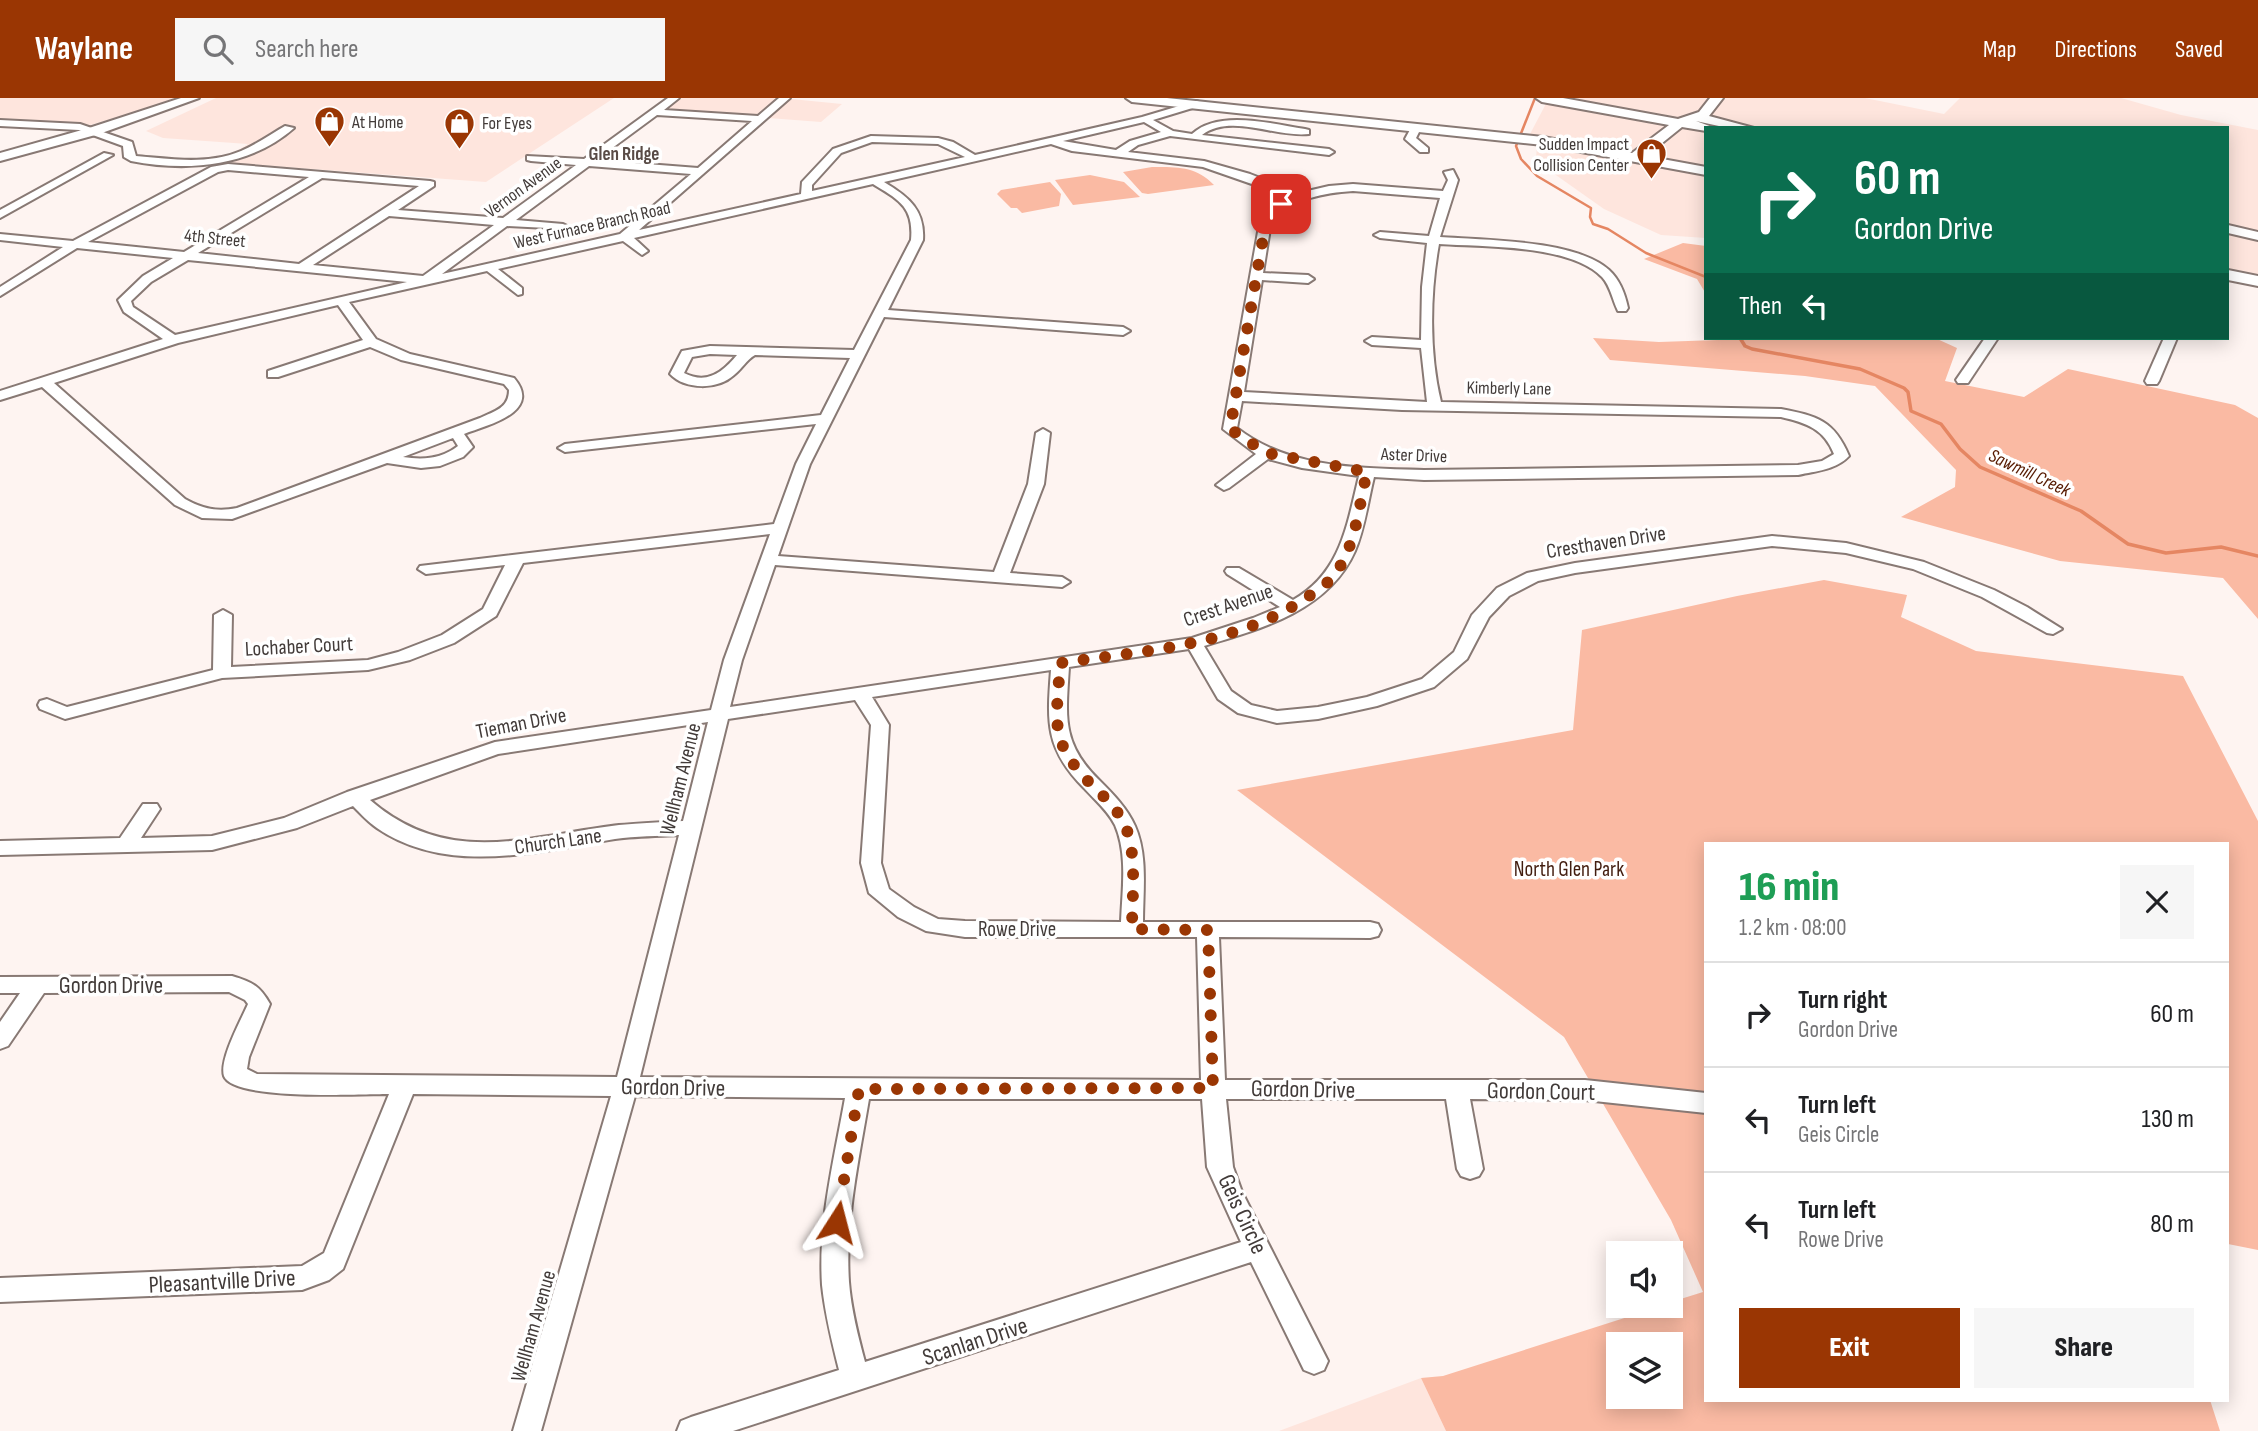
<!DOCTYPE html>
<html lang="en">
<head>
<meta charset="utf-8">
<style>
  body { margin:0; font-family:"Sofia Sans Condensed",sans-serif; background:#f6f6f6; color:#202124; height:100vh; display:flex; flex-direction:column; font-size:26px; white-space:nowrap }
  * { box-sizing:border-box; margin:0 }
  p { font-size:23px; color:#757577 }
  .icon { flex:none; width:38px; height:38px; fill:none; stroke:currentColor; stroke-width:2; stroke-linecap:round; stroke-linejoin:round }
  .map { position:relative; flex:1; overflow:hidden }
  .details { position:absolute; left:1704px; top:744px; width:525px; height:560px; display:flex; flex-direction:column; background:#fff; border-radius:0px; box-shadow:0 4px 18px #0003 }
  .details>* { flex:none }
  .hud { position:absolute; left:1704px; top:28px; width:525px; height:214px; border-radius:0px; box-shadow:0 4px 18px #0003; background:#0b6e4f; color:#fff; overflow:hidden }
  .fabs { position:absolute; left:1606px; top:1143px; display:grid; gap:14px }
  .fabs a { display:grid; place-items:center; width:77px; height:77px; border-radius:0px; background:#fff; box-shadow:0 4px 18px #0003; font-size:35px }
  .pin { position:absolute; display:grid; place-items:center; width:60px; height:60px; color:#fff; margin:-30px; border-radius:14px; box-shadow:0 4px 10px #0006 }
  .me { position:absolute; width:77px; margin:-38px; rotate:9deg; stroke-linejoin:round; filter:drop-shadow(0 0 5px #0008) }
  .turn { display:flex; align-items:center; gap:24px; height:147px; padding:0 35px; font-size:32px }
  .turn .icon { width:91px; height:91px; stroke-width:2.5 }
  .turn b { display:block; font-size:49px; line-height:60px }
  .then { display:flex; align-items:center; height:66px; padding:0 35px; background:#0003; gap:14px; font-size:26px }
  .round { display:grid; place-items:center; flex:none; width:74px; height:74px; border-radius:0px; background:#f6f6f6 }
  .overview { display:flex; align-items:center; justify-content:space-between; height:119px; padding:0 35px }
  h1 { font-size:42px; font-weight:800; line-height:52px; color:#1e9e55 }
  .action { display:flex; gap:14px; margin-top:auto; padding:14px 35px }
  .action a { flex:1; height:80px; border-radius:0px; background:#9a3603; color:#fff; font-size:28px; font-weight:800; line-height:80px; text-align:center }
  .action a+a { background:#f6f6f6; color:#202124 }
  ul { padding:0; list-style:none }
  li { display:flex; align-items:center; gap:21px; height:105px; padding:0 35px; border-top:2px solid #e0e0e0 }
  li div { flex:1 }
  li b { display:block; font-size:26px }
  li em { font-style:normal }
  header { display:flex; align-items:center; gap:42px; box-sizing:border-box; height:98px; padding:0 35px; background:#9a3603; color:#fff }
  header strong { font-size:33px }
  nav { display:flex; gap:38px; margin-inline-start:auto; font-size:24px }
  .search { width:490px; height:63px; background:#f6f6f6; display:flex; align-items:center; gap:18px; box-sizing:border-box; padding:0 24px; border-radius:0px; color:#757577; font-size:26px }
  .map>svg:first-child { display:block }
  .built { fill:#fee5dd }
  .green { fill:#fabaa3; fill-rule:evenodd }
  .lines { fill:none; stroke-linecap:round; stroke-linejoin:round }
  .stream-far1 { stroke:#e58662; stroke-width:2.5 }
  .stream { stroke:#e58662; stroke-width:3.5 }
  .minor-casing { stroke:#887974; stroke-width:4 }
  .major-casing { stroke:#887974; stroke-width:4 }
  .minor { fill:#fff; fill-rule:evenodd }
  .major { fill:#fff; fill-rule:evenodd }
  .route { stroke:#9a3603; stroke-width:12; stroke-dasharray:0 21.6 }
  .labels { text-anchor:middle; stroke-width:7; stroke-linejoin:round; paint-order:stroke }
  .far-poi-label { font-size:18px; fill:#423b39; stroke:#fff; text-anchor:start }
  .far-street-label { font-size:18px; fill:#423b39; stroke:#fff }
  .far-neighbourhood-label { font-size:19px; font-weight:bold; fill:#594b46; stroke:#fff }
  .far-water-label { font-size:19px; font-style:italic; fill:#561a01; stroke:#fff }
  .street-label { font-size:21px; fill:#423b39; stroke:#fff }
  .park-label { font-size:21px; fill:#421d0f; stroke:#fff }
  .near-street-label { font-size:24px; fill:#423b39; stroke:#fff }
</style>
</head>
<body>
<header>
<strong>Waylane</strong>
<div class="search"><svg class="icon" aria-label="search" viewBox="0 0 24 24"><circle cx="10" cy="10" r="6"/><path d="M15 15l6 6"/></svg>Search here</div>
<nav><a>Map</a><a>Directions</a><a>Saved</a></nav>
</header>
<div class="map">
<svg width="2258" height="1333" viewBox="0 0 2258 1333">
  <rect width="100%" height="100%" fill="#fef4f1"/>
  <g class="built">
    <path d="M0,0H184L90,27L0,23Z"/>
    <path d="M216,0H614L486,84L231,65L232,56L248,46L163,40L146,33Z"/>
    <path d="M681,0H781L842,6L821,24L664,12Z"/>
    <path d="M1549,0H1865L1944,16L1960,0H2121L2181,17L2258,32V177L2228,171V30H1706V70L1530,36Z"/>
    <path d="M1537,45L1582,51L1706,76V140L1661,137L1604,111L1536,63Z"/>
    <path d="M1421,1280L1446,1333H1279Z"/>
  </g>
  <g class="green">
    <path d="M1152,69C1177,69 1196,68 1214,87L1148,96L1142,95L1123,74Z"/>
    <path d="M1090,77L1124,84L1140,99L1073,107L1055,82Z"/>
    <path d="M1050,84L1061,96L1059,108L1022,115L1017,110H1011L997,96L1001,92Z"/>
    <path d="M1683,145L1706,148V196L1697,181L1644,161Z"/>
    <path d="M1593,240L1659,244L1717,242V240H1935L1957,250L1945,283L2024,299L2068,271L2235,307L2258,320V521L2223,480L2060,463L1901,419L1955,389L1956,372L1875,288L1805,278L1610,262Z"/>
    <path d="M1824,482L1907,497L1901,519L1976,553L2183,578L2258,723V1152L2228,1146V746H1706V1302H2210L2220,1333H1446L1421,1280L1443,1278L1662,1208H1671V1204L1703,1194L1671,1122L1564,939L1237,692L1573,632L1582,532L1737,498ZM1619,1246H1671V1298H1619Z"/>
  </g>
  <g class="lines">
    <path class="stream-far1" d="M1535,0L1516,48L1521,61L1537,78L1591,110L1590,119L1593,126L1608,131L1646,155L1706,179"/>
    <path class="stream" d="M1740,240L1745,248L1752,251L1860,271L1904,290L1908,294L1911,313L1941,326L1960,351L1980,369L2081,413L2128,446L2166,455L2221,449L2258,458"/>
    <defs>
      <g id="minor">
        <path d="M668,0H679L664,12L758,18L779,0H790L639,132L801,96L802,84L833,51L871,38L938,40L953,44L975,57L1142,19L1196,3L1199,4V8L1153,22L1173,33L1192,36C1219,11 1272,26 1305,31L1309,32V36C1276,40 1231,15 1202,37L1329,51L1334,54L1329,57L1170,38L1138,47L1128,54L1204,63L1250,76L1299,95L1329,88L1353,86L1443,93L1448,82L1444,74L1453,72L1458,82L1440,139C1484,142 1576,142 1609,172C1620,182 1625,196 1628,210L1626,213H1618C1612,201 1611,189 1602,179C1570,146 1482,149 1439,146C1430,195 1429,255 1441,304L1781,311C1817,318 1834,322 1849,358C1836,372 1816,373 1798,377L1424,382L1374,379C1368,403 1365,430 1355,453C1329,512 1262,531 1204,548L1231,593L1251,607L1277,613L1318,609L1367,599L1422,581L1454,554L1472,517L1497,490L1527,475L1575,465L1772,438L1846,445L1924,464L1994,492L2027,509L2062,531L2053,536L2047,535L1982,499L1913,471L1846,455L1772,448L1575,475L1538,483L1509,498L1489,519L1467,561L1434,589L1377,608L1318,621L1277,625L1238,615L1218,601L1189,551L1069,569C1066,618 1061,645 1099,682C1113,696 1127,710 1135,728C1148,757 1143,793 1143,824H1370L1378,826L1381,832L1378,838L1370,840L1219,839L1225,982H1585L1706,995V1015L1585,1002L1470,1001L1483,1071L1479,1078L1470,1081L1461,1078L1457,1071L1446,1001H1226L1233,1069L1242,1094L1328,1263L1324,1272L1314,1276L1304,1272L1251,1164L733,1333H677L681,1323L691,1319L839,1272C832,1244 825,1216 822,1187C818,1125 834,1062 845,1000L635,998L541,1333H513L611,998L413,996L343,1171L329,1182L302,1192L0,1204V1180L302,1168L324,1155L389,996C363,996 233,1003 224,978C219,962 241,922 248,906L245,902L229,894L44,895L8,948L0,951V924L20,895H0V879L232,878C252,884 260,888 270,906L249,959L247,971L257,976L617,979L679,737C658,738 636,738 615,741C538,754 447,778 377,730C368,724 360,715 353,708L297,730L212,752L0,757V743L120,740L143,706H157L160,711L141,740L212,738L284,720L347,694L495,644L711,612L724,562L770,436L523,465L496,518L454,545L410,562L368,572L222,580L65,621L40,611L38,607L40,603L47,601L67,609L213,572L214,517L223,512L232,517L231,569L368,562L398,554L442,537L483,511L505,467L426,476L418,471L420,468L774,426L796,366L816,326L565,354L558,350L565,346L821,317L850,260L755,257C746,262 742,271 734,277C718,292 685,292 670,276L682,253L710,248L854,252L911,142C914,109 899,102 873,86L634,140L648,153L642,157L623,143L498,171L522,190V196L518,197L487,173L349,204L376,241L410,256L514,280C543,314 488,327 464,336L473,349L463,359L440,368L421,370L387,365L232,421L202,420L175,407L42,289L0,302V293L163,241L124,214L118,202L143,178L173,160L77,150L0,198V189L63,149L0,142V136L73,143L211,69L228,66L430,83L434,84V88L398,112L503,120L576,67L531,63L527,62V58L584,61ZM657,17L752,23L698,70L596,62ZM1144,24L1161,34L1130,43L1116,52L1063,43ZM872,44L938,46L965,59L812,93V87L841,55ZM1051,46L1072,53L1203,69L1289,99L1261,117L1223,331L1256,356L1216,387L1224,392L1229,390L1268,361L1302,370L1359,378C1347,427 1341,475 1293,502L1239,470H1227L1225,473L1227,476L1280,509L1253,520L1192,540L730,609L742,562L775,467L1062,489L1070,484L1062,479L1010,475L1044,386L1050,335L1043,331L1036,335L1028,386L994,474L778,458L810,366L884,219L1123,237L1130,233L1123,229L888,212L923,142C925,112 909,99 884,84ZM589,68L691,76L620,136L442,176L507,128L567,131L569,129L563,126L516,122ZM228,72L309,79L184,154L88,144L218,74ZM322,80L419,88L299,166L198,155ZM1353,93L1440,100L1429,138L1380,134L1374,137L1380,140L1427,145L1422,189L1421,242L1372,239L1365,243L1372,247L1421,250L1427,304L1244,294L1262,182L1308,185L1314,181L1308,177L1263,175L1272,118C1298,101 1322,95 1353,93ZM389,118L494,127L423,178L313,167ZM188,162L407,184L175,237L133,209L131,203L151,184ZM338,207L363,242L268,273V279H278L370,249L401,262L504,286L509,292C509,310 495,313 480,320L237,410C217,414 203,411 185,401L54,285L178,245ZM710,256L737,257C723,274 707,287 684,275L692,259ZM1242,303L1402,312L1781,319C1807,325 1824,331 1834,356L1822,363L1798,367L1424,372C1361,370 1289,371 1237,330ZM453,340L458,348C441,361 423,362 403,359ZM1051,572C1047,624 1045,651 1084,690C1095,702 1108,713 1115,727C1128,757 1122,793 1121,824L965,823L938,821L914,809L889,791L881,765L889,627L872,599ZM855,602L871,627L861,765L869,795L898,819L926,833L965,839H1197L1201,982L640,979L728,621ZM708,624L683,723C662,724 640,725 619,727C527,738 449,770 370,702L498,656ZM869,1001H1202L1207,1069L1241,1144L865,1264C858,1238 851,1211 849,1184C845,1122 859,1061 869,1001Z"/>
        <path d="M0,22L80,26L132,44L136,58C172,61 208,67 241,53C257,46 271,36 285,28L294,30C250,69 187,74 131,63L124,59L123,48L79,32L0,28Z"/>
        <path d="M1412,28L1421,30L1416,40L1428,50V54H1420L1405,41Z"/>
        <path d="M104,55L113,57L0,120V112Z"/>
        <path d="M1985,240H1998L1968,285H1958L1956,282Z"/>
        <path d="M2164,240H2177L2159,283L2157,286H2147L2145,283Z"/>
      </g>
      <g id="major">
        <path d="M181,0H199L99,36L0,63V55L89,30Z"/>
        <path d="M1126,0H1167L1543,39L1632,55L1669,27L1542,4L1536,0H1563L1678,21L1699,14L1710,0H1723L1709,18L1754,30H1728L1696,23L1715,30H1706V33L1682,29L1646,58L1706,69V77L1543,47L1132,4Z"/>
        <path d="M2228,127L2258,134V142L2228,135Z"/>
        <path d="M2228,172L2258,178V188L2228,182Z"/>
      </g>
    </defs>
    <use href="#minor" class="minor-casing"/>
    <use href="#major" class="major-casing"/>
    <use href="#minor" class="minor"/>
    <use href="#major" class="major"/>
  </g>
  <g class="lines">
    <path class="route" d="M837,1124L859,991L1213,990L1208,832L1132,831C1132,802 1137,756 1126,730C1119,712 1106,701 1093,688C1047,643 1057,624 1060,565C1143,553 1235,548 1306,500C1316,493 1329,485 1335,476C1356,448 1359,407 1367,374L1266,355L1230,331L1267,117L1281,106"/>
  </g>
  <defs>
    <symbol id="shop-pin" viewBox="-11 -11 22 30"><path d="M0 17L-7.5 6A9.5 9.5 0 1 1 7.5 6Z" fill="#9a3603" stroke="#fff"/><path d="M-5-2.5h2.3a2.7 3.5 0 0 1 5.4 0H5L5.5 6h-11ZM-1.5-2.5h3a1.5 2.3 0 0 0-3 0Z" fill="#fff"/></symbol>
  </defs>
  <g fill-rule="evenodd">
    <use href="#shop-pin" x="312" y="6" width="35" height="47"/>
    <use href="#shop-pin" x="442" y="8" width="35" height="47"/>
    <use href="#shop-pin" x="1634" y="38" width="35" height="47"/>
  </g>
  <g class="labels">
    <g class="far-poi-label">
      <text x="352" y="30">At Home</text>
      <text x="482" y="31">For Eyes</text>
      <text x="1629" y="52" text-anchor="end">Sudden Impact<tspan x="1629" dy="21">Collision Center</tspan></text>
    </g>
    <g class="far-street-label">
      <text transform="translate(523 89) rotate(-36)" y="6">Vernon Avenue</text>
      <text transform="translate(592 127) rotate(-13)" y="6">West Furnace Branch Road</text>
      <text transform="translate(215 140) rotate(6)" y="6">4th Street</text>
      <text transform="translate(1509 290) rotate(1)" y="6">Kimberly Lane</text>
      <text transform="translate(1414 357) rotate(2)" y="6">Aster Drive</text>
    </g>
    <g class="far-neighbourhood-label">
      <text x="624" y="62">Glen Ridge</text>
    </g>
    <g class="far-water-label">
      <text transform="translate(2030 374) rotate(25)" y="7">Sawmill Creek</text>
    </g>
    <g class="street-label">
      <text transform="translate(1606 444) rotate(-9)" y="7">Cresthaven Drive</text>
      <text transform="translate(1228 507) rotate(-19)" y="7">Crest Avenue</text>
      <text transform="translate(299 548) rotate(-3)" y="7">Lochaber Court</text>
      <text transform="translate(521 625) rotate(-11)" y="7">Tieman Drive</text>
      <text transform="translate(680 681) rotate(-76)" y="7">Wellham Avenue</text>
      <text transform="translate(558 743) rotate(-8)" y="7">Church Lane</text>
      <text x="1017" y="838">Rowe Drive</text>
      <text transform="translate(533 1228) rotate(-74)" y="7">Wellham Avenue</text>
    </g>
    <g class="park-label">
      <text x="1569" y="778">North Glen Park</text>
    </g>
    <g class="near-street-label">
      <text x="111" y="895">Gordon Drive</text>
      <text transform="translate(673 989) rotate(1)" y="8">Gordon Drive</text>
      <text transform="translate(1303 991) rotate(1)" y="8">Gordon Drive</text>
      <text transform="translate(1541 993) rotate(1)" y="8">Gordon Court</text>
      <text transform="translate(1243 1116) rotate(65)" y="8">Geis Circle</text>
      <text transform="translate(222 1183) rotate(-3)" y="8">Pleasantville Drive</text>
      <text transform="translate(975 1243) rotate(-18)" y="8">Scanlan Drive</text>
    </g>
  </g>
</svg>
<div class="fabs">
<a><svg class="icon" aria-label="sound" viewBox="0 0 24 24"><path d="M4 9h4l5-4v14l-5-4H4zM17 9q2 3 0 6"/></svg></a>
<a><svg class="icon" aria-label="layers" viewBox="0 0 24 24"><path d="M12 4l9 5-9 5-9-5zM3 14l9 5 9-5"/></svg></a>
</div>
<div class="pin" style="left:1281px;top:106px;background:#d93025"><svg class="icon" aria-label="arrive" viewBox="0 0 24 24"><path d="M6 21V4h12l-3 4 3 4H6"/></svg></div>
<svg class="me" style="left:837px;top:1124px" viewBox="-20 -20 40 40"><path d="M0-17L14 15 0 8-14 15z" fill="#9a3603" stroke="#fff" stroke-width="4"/></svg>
<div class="hud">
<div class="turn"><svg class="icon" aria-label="right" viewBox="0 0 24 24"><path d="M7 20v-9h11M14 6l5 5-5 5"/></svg><div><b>60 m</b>Gordon Drive</div></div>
<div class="then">Then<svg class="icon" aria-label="left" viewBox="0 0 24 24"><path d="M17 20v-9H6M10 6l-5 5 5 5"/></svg></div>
</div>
<section class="details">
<div class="overview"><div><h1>16 min</h1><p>1.2 km · 08:00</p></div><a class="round"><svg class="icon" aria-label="close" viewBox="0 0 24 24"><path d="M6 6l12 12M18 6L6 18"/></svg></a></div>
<ul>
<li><svg class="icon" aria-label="right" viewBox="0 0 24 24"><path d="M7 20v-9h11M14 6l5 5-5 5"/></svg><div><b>Turn right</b><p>Gordon Drive</p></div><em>60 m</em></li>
<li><svg class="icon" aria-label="left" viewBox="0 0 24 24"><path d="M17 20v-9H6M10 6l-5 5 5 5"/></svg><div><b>Turn left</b><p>Geis Circle</p></div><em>130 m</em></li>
<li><svg class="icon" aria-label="left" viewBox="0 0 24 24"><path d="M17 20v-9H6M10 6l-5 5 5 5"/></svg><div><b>Turn left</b><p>Rowe Drive</p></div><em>80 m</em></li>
</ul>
<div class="action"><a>Exit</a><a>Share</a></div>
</section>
</div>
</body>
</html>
